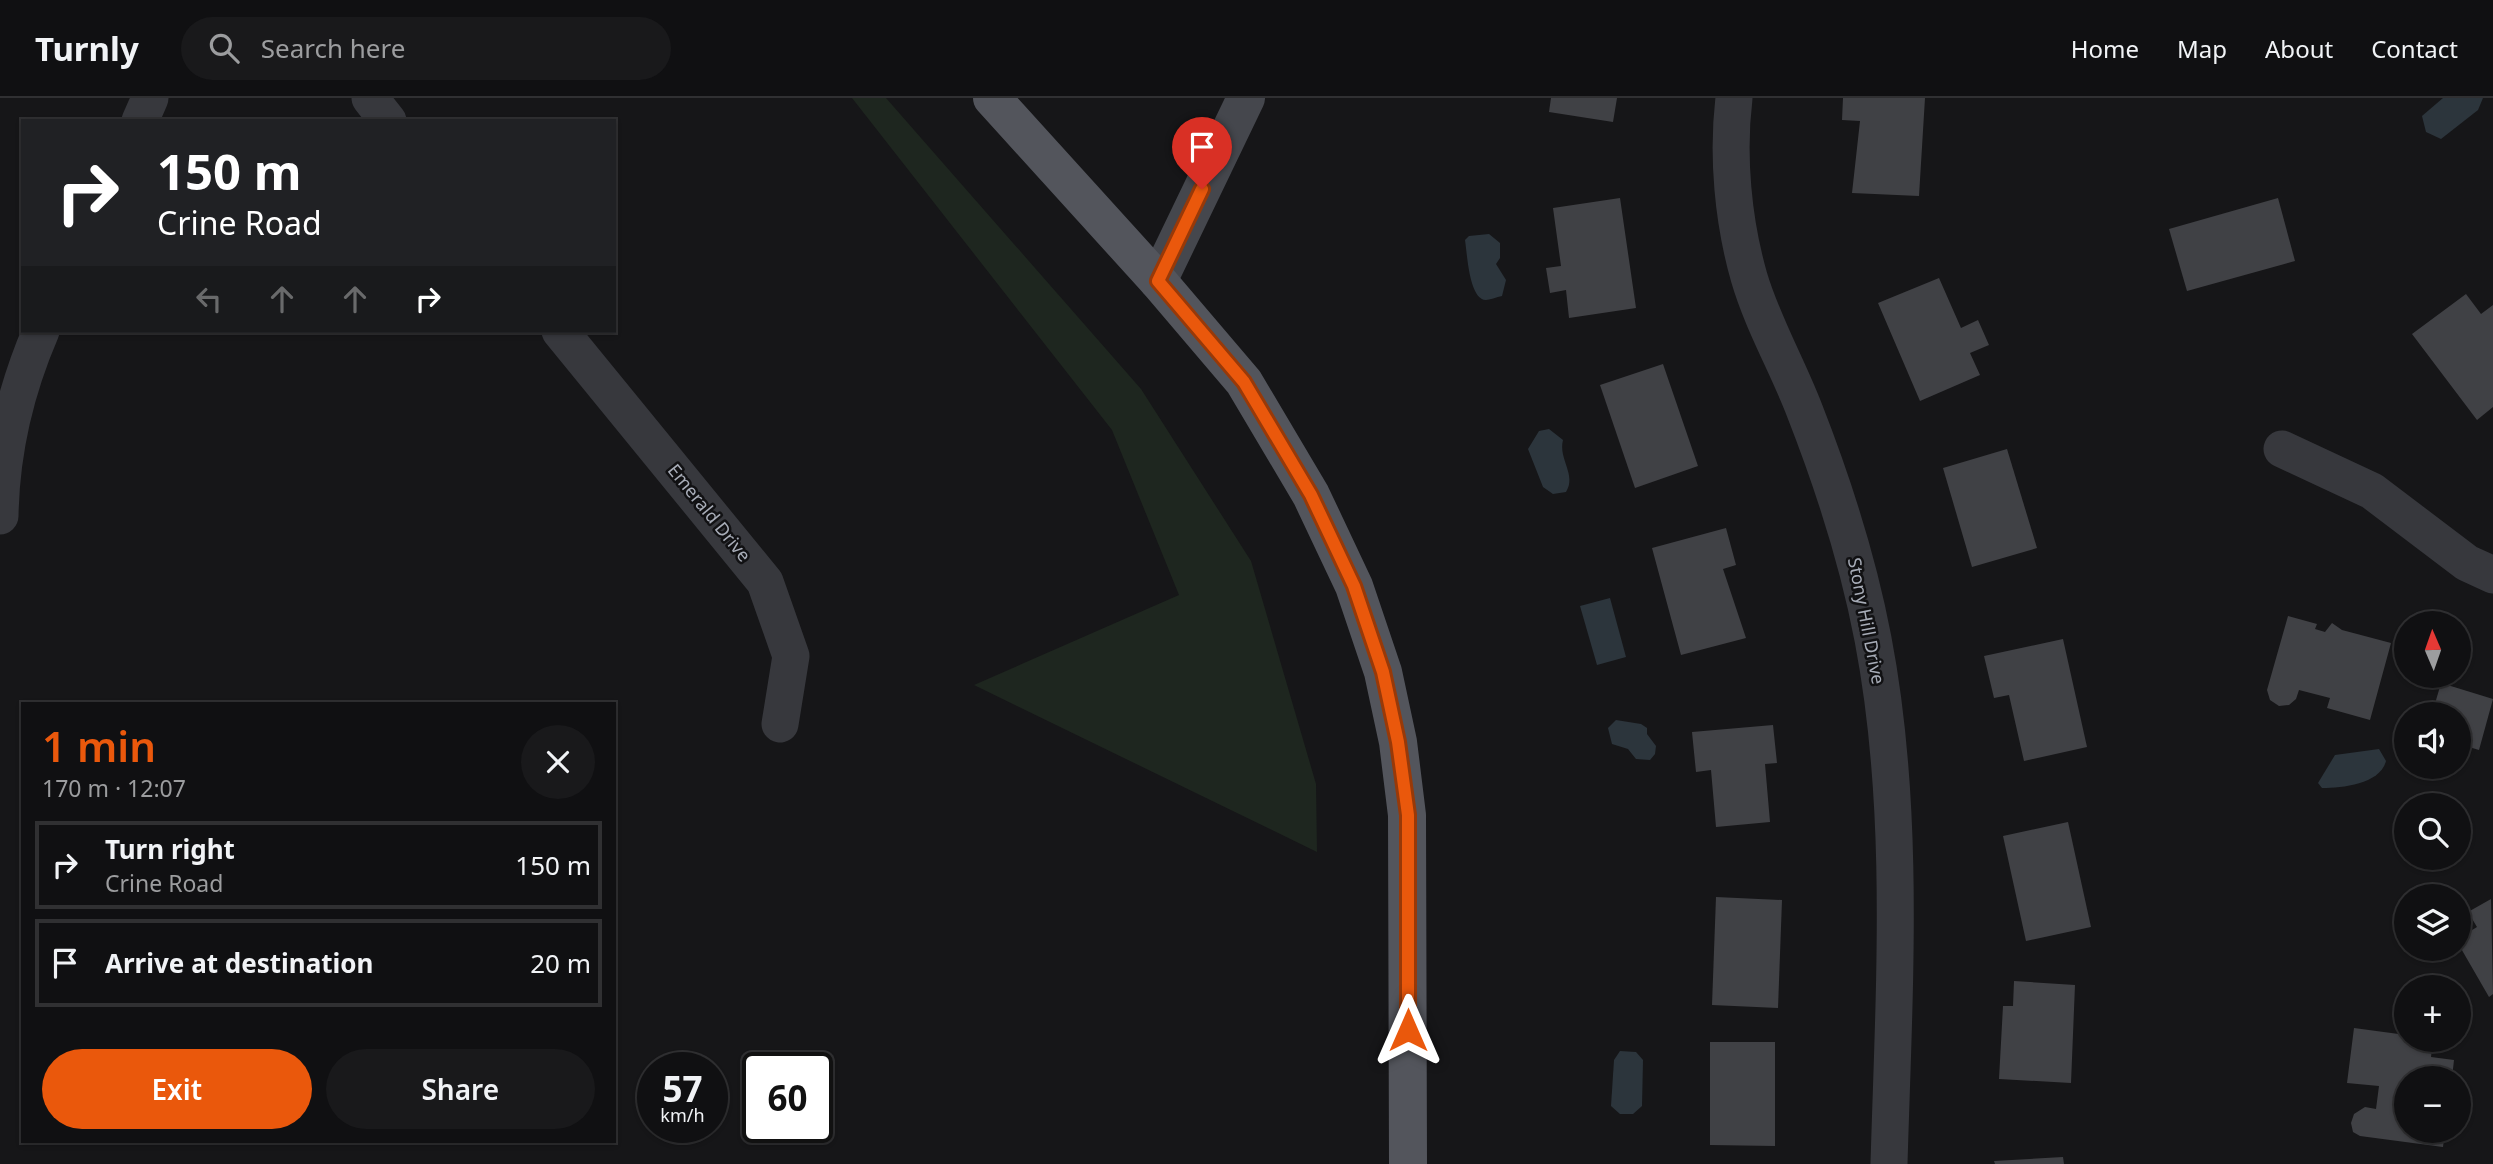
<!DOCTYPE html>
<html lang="en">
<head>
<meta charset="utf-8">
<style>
  body { margin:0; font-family:"Noto Sans",sans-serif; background:#19191b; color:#f1f3f6; height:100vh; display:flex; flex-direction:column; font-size:26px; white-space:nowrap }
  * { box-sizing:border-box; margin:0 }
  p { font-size:23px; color:#9c9d9f }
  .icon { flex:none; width:38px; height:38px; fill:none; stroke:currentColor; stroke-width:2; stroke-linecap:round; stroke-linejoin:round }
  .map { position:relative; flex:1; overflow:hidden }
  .details { position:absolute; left:21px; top:604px; width:595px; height:441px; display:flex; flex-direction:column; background:#101012; border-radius:0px; box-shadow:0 2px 5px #0004,0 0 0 2px #303032 }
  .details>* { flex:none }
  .guide { position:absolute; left:21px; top:21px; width:595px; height:214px; border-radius:0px; box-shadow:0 2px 5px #0004,0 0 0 2px #303032; background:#202124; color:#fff; overflow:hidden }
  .needle { width:46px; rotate:358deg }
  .tools { position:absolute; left:2394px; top:513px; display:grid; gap:14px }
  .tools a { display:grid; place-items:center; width:77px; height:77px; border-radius:50%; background:#101012; box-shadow:0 2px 5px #0004,0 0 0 2px #303032; font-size:35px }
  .speed { position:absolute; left:637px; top:954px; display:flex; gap:14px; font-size:35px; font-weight:700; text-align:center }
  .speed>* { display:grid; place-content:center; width:91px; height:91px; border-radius:50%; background:#101012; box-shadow:0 2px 5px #0004,0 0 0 2px #303032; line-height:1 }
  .speed small { font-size:18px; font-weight:400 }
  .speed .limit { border:4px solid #111; border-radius:10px; background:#fff; color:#111 }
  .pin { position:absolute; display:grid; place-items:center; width:60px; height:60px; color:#fff; margin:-72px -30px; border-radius:50% 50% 50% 0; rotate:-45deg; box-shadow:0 0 7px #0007 }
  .pin .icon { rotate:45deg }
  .me { position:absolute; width:77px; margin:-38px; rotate:0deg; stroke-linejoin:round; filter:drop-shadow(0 0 5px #0008) }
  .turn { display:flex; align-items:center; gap:24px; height:147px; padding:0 21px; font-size:32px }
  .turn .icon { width:91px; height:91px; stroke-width:2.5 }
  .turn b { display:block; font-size:49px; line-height:60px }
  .lanes { display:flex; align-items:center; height:66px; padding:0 21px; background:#0003; justify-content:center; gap:35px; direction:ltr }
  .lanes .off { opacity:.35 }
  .round { display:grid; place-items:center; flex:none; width:74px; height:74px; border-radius:37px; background:#19191b }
  .overview { display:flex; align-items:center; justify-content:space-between; height:119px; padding:0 21px }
  h1 { font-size:42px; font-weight:600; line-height:52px; color:#ea580c }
  .cta { display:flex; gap:14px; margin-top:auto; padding:14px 21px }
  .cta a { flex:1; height:80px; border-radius:42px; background:#ea580c; color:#fff; font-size:28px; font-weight:600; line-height:80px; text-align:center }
  .cta a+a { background:#19191b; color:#f1f3f6 }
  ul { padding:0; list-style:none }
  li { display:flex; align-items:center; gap:21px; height:88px; margin:0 14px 10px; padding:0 7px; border:4px solid #303032; border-radius:0px }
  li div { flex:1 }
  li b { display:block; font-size:26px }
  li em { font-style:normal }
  header { display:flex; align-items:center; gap:42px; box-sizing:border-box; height:98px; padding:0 35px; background:#101012; border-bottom:2px solid #303032 }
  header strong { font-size:33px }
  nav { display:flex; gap:38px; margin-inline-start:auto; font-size:24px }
  .search { width:490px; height:63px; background:#19191b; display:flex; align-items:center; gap:18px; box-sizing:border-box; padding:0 24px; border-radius:38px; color:#9c9d9f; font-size:26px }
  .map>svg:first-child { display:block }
  .green { fill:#1e261f }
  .water { fill:#2c353c }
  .building { fill:#404145 }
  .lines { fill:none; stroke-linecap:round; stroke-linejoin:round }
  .street { stroke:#37383d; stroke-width:37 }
  .secondary { stroke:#45474d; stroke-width:38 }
  .primary { stroke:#53555c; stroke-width:38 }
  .route-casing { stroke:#983908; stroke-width:18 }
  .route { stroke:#ea580c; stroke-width:12 }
  .labels { text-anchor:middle; stroke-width:5; stroke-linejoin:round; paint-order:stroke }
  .street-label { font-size:18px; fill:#a8adb8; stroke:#111113 }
</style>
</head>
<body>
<header>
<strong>Turnly</strong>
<div class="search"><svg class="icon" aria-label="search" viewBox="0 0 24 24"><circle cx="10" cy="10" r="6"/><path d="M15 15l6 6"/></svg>Search here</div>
<nav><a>Home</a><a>Map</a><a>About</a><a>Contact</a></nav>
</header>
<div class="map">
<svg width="2493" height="1066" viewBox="0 0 2493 1066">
  <rect width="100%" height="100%" fill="#161618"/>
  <path class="green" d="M852,0H886L1141,291L1251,463L1316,686L1317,754L974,587L1179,497L1112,332Z"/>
  <g class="water">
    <path d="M2443,0H2483L2478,12L2441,41L2426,34L2422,18Z"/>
    <path d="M1489,136L1500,145V160L1496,166L1506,182L1502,198C1497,199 1489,202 1486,202C1469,202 1467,154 1465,142L1469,138Z"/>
    <path d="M1549,331L1563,342C1558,361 1577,377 1566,394L1553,396L1543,389L1528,351L1539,333Z"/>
    <path d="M1610,500L1626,559L1597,567L1580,508Z"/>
    <path d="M1616,622L1641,626L1647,630V636L1656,648L1655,656L1650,662L1636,661L1628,651L1612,646L1608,630Z"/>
    <path d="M2379,651L2386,663C2380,686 2343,690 2322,690L2318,685L2335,657Z"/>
    <path d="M1620,953L1636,954L1643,962L1642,1008L1633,1016H1620L1611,1008L1614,962Z"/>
  </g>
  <g class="building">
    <path d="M1551,0H1617L1613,24L1549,14Z"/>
    <path d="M1843,0H1925L1919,98L1852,95L1860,23L1842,22Z"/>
    <path d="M1620,100L1636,210L1569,220L1566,192L1550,195L1546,170L1561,168L1553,110Z"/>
    <path d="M2278,100L2295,163L2187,193L2169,131Z"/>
    <path d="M1939,180L1961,230L1978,222L1989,247L1970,255L1980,277L1920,303L1878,205Z"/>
    <path d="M2466,196L2481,216L2493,207V309L2477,322L2412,236Z"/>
    <path d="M1663,266L1698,368L1635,390L1600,287Z"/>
    <path d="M2007,351L2037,450L1972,469L1943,370Z"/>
    <path d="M1726,430L1736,467L1723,471L1746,540L1681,557L1652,450Z"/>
    <path d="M2288,518L2317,526L2315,531L2325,534L2332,525L2342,532L2391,545L2370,622L2327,610L2330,600L2299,592L2296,601L2289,607L2279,608L2270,602L2267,592Z"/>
    <path d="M2063,541L2087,649L2024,663L2009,597L1994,600L1984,558Z"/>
    <path d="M2441,585L2493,601L2479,652L2459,646V616H2432Z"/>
    <path d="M1773,627L1777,665L1765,666L1770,724L1716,729L1711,672L1696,674L1692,634Z"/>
    <path d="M2068,724L2091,829L2026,843L2003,738Z"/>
    <path d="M1716,799L1782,802L1778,910L1712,907Z"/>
    <path d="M2491,801L2493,896L2489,899L2459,847V840L2477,829L2468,814Z"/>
    <path d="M2014,883L2075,887L2071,985L1999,981L2003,908H2013Z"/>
    <path d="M2354,930L2406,937V942H2433L2431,959L2454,962L2452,980H2406V1032H2445L2443,1049L2360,1038L2353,1034L2351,1025L2354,1016L2365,1009L2376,1011L2379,988L2347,985Z"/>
    <path d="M1710,944H1775V1048L1710,1047Z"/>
    <path d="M2063,1059L2064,1066H1995L1994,1063Z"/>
  </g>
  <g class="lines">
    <g class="street">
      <path d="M370,0L388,23"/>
      <path d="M1734,0C1727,58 1733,123 1749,179C1762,224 1787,267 1804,311C1833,385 1858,462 1873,541C1906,713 1894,892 1889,1066"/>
      <path d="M140,23L150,0"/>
      <path d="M560,233L765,484L791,558L780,626"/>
      <path d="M2282,351L2372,393L2467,465L2493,477"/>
      <path d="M0,418C1,355 16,291 41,233"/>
    </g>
    <path class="secondary" d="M1158,183L1246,0"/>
    <path class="primary" d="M992,0L1158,183L1244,284L1311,397L1354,488L1383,574L1398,644L1407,717L1408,1066"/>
  </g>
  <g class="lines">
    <defs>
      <path id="route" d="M1202,91L1158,183L1244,284L1311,397L1354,488L1383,574L1398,644L1408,717V932"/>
    </defs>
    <use href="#route" class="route-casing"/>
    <use href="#route" class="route"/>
  </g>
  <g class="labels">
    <g class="street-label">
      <text transform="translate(709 415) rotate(51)" y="6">Emerald Drive</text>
      <text transform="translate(1866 523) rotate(79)" y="6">Stony Hill Drive</text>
    </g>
  </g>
</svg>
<div class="tools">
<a><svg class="needle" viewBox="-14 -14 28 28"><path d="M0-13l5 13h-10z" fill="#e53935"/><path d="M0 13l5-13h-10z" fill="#9c9d9f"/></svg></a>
<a><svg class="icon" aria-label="sound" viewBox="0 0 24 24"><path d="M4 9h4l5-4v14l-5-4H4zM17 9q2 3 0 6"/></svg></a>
<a><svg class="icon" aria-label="search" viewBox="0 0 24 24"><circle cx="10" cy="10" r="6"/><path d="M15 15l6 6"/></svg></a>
<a><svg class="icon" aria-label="layers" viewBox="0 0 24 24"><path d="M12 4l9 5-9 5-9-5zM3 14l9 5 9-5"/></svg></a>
<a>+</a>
<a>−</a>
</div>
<div class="speed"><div>57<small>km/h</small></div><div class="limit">60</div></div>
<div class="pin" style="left:1202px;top:91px;background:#d93025"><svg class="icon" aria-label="arrive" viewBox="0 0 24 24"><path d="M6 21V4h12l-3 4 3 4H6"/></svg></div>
<svg class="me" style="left:1408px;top:932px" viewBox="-20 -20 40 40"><path d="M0-17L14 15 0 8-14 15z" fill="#ea580c" stroke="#fff" stroke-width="4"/></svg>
<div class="guide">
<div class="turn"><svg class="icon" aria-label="right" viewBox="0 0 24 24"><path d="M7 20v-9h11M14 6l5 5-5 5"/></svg><div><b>150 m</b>Crine Road</div></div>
<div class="lanes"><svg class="icon off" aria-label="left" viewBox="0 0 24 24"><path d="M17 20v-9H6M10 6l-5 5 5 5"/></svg><svg class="icon off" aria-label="ahead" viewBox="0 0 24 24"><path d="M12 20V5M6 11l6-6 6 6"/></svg><svg class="icon off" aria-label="ahead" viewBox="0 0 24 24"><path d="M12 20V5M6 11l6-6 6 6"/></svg><svg class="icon" aria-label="right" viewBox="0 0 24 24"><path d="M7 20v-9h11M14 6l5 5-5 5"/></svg></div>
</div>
<section class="details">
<div class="overview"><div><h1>1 min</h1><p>170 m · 12:07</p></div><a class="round"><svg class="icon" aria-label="close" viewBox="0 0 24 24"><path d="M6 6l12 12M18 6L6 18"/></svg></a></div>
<ul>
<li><svg class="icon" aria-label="right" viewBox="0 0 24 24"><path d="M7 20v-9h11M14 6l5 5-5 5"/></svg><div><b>Turn right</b><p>Crine Road</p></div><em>150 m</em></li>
<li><svg class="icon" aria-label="arrive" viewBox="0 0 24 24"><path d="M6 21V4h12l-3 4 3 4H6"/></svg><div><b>Arrive at destination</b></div><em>20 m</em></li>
</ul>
<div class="cta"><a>Exit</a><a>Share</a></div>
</section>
</div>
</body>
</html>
